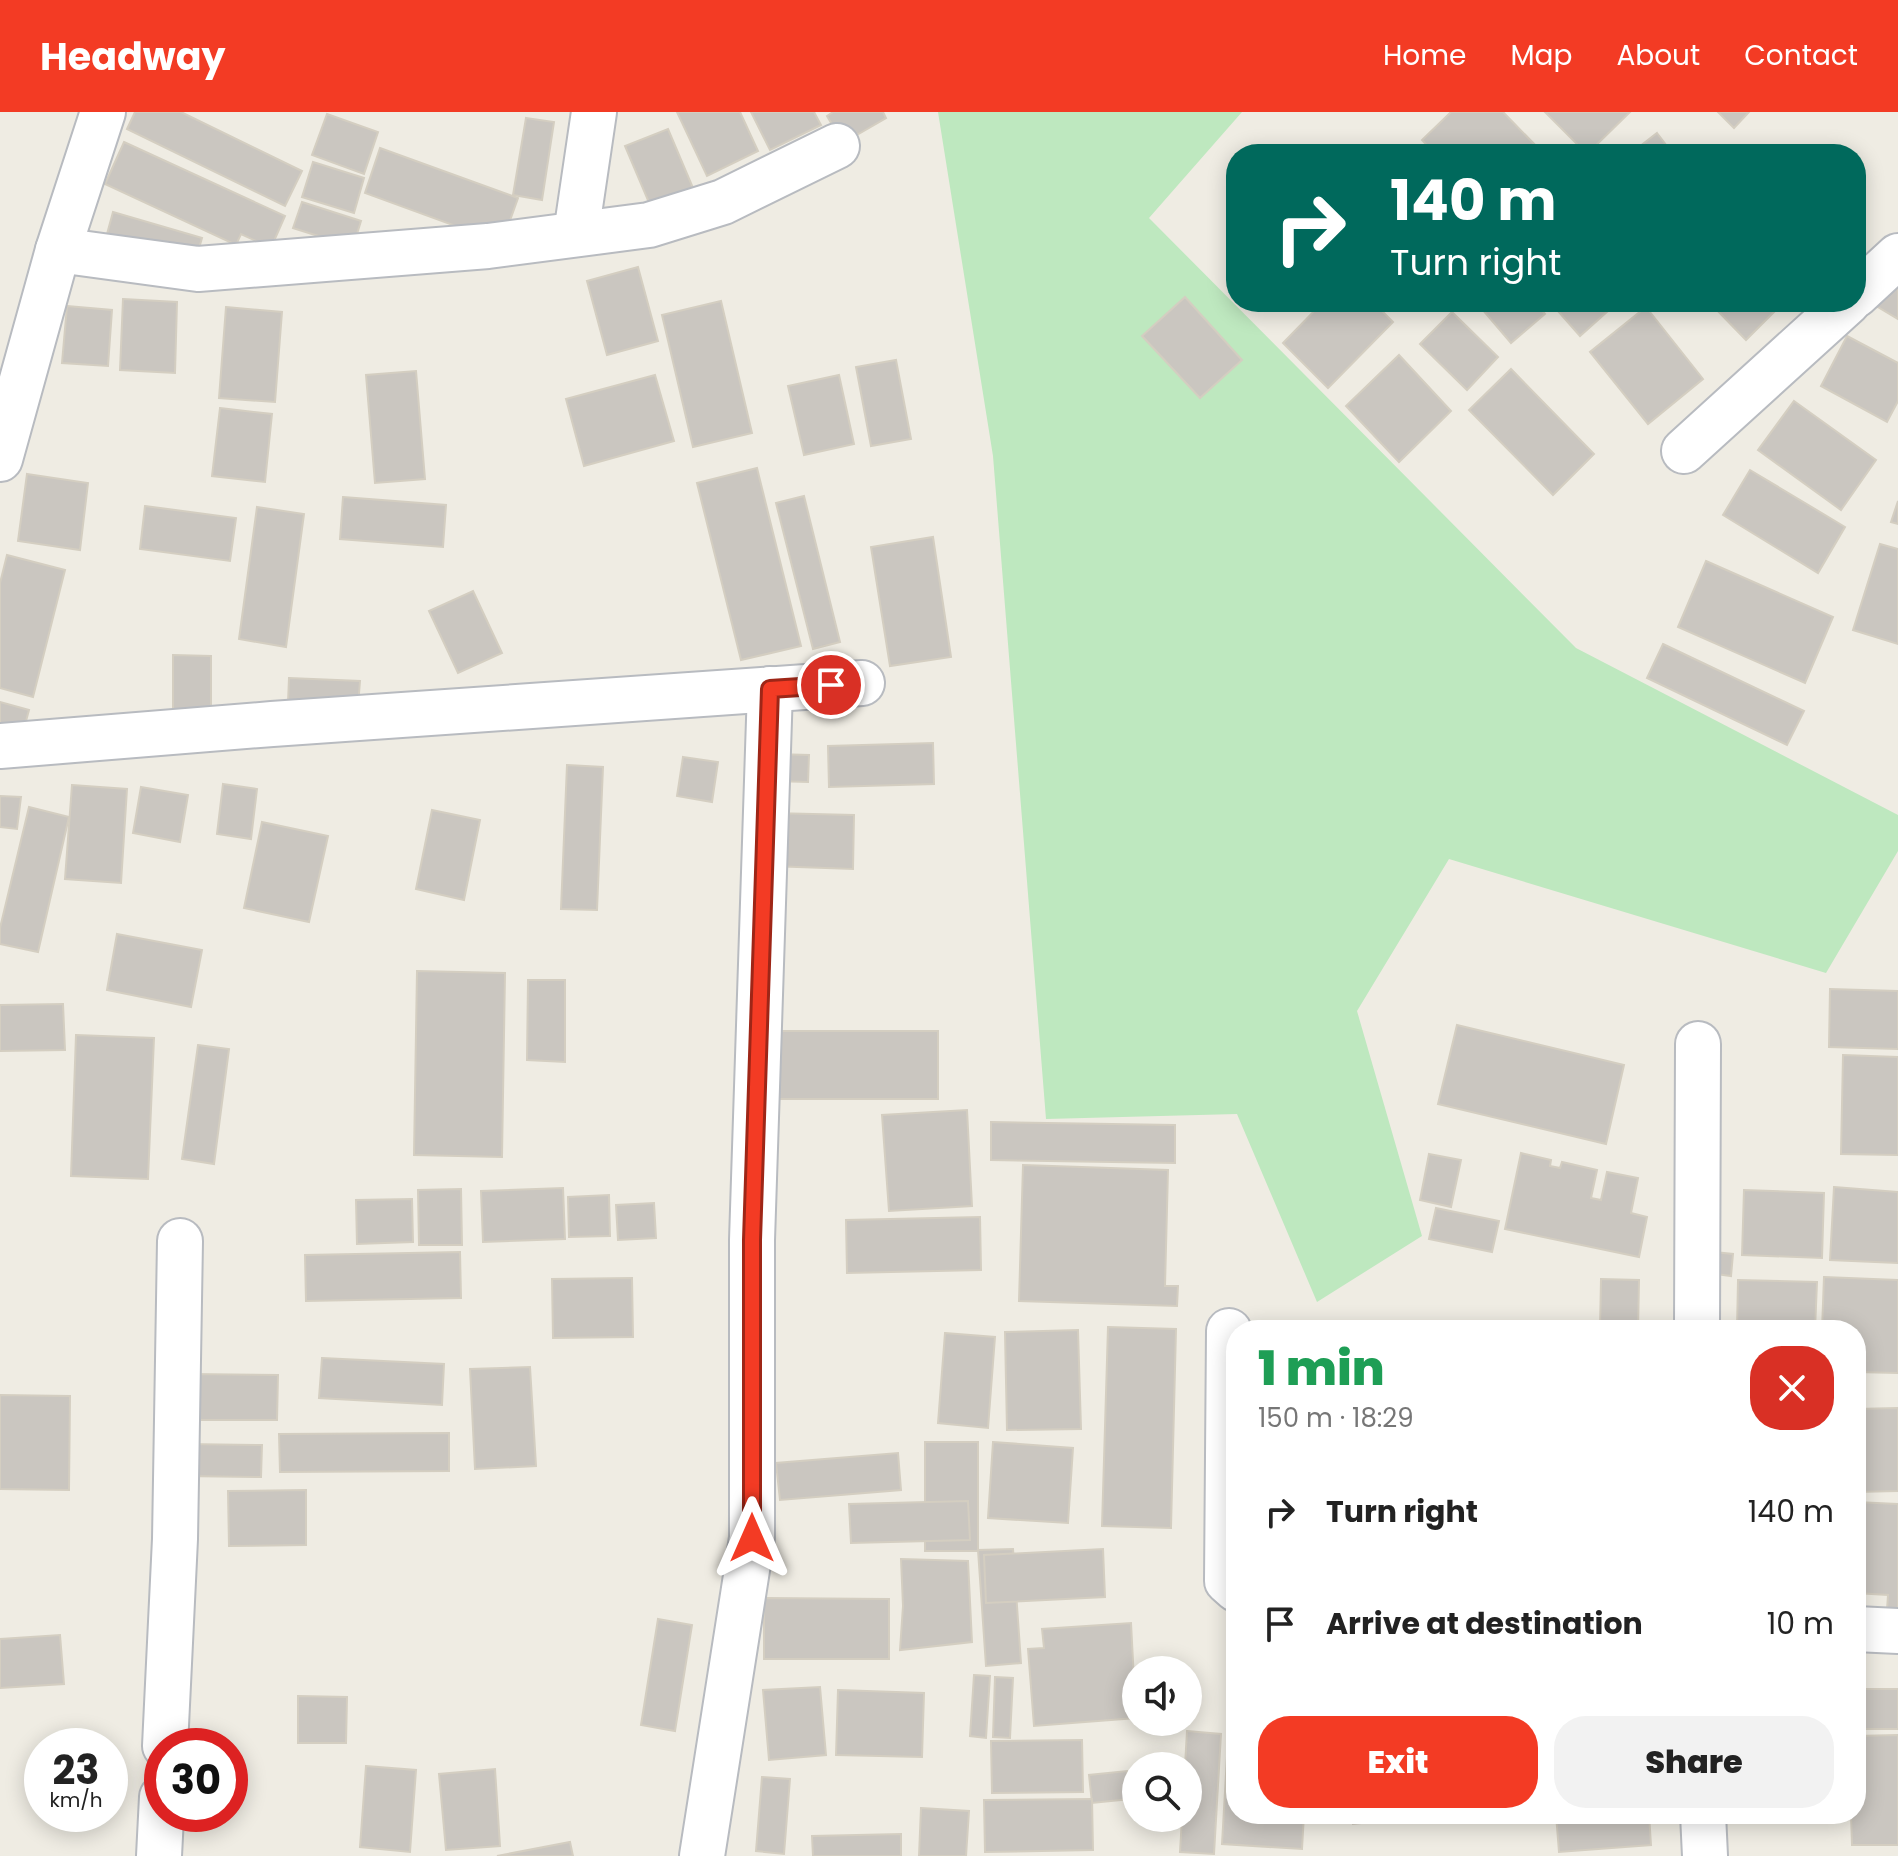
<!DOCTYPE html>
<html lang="en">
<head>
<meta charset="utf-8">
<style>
  body { margin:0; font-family:Poppins,sans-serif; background:#f2f2f2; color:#222; height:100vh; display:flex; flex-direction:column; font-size:30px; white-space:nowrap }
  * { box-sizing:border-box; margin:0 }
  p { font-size:26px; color:#767676 }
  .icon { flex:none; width:44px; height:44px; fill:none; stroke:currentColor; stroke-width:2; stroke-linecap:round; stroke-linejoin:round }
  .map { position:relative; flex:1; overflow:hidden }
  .drawer { position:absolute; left:1226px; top:1208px; width:640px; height:504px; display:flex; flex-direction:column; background:#fff; border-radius:32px; box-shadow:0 4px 20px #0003 }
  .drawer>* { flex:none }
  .hud { position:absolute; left:1226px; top:32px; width:640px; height:168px; border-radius:32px; box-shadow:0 4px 20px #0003; background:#00695c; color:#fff; overflow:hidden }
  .tools { position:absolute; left:1122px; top:1544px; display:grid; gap:16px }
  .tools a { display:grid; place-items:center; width:80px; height:80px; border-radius:50%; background:#fff; box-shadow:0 4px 20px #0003; font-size:40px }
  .speed { position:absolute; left:24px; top:1616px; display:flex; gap:16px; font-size:40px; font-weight:700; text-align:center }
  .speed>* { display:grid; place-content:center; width:104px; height:104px; border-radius:50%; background:#fff; box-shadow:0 4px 20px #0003; line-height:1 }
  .speed small { font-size:20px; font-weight:400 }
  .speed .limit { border:12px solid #d22; background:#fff; color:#111 }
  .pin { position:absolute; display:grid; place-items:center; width:68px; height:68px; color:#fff; margin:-34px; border:4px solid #fff; border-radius:50%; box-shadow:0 2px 8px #0007 }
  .me { position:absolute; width:88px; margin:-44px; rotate:0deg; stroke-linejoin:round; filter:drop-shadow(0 0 6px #0008) }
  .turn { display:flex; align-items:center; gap:28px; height:168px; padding:0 32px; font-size:36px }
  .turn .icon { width:104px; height:104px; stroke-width:2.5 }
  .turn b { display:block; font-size:56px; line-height:68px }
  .round { display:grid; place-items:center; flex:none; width:84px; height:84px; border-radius:32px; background:#f2f2f2 }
  .headline { display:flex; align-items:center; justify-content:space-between; height:136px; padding:0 32px }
  h1 { font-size:48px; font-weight:800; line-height:60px; color:#1e9e55 }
  .cta { display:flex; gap:16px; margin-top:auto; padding:16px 32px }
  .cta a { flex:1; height:92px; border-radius:32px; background:#f33b24; color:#fff; font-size:32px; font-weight:800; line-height:92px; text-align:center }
  .cta a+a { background:#f2f2f2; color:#222 }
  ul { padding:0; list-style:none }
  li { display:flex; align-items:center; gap:24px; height:112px; padding:0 32px }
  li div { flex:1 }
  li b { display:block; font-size:30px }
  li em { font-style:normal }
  header { display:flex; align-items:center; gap:48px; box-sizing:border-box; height:112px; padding:0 40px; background:#f33b24; color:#fff }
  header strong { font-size:38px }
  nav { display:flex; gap:44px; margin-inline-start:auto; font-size:28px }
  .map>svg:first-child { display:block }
  .green { fill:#bee8bf }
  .building { fill:#cac6c0; stroke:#d4cec1; stroke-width:2 }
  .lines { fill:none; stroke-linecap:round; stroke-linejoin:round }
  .minor-casing { stroke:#b8bbc0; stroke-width:48 }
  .minor { stroke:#fff; stroke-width:44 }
  .route-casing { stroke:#9e2617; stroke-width:20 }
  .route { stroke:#f33b24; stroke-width:14 }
</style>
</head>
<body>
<header>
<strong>Headway</strong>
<nav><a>Home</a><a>Map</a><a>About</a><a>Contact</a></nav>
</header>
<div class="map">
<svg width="1898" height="1744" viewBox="0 0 1898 1744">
  <rect width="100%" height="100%" fill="#efece3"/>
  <path class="green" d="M938,0H1242L1149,106L1576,536L1898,703V739L1826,861L1449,747L1357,899L1422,1124L1317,1190L1237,1002L1046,1007L993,344Z"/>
  <g class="building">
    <path d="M135,0H181L302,59L285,94L127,17Z"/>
    <path d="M677,0H740L758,39L707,64Z"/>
    <path d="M751,0H814L821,13L770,38Z"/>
    <path d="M833,0H883L886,6L843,31L827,4Z"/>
    <path d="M1451,0H1503L1544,42H1435L1422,28Z"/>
    <path d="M1545,0H1630L1587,42Z"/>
    <path d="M1718,0H1749L1734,16Z"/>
    <path d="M327,2L378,20L364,62L312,43Z"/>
    <path d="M526,6L554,10L542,88L513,83Z"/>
    <path d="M668,17L693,76L650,93L625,34Z"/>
    <path d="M1657,21L1673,42H1630Z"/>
    <path d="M124,30L285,104L271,136L241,122L236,133L105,72Z"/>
    <path d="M380,36L518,86L502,131L365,81Z"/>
    <path d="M313,50L364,66L354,101L302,85Z"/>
    <path d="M302,90L361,109L353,135L293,116Z"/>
    <path d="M113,100L202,126L196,147L107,122Z"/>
    <path d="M1898,143V207L1871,191Z"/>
    <path d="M638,155L658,229L607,243L587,169Z"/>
    <path d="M1185,185L1242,248L1200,286L1142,224Z"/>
    <path d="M123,187L177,190L175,261L120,258Z"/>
    <path d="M721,189L752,321L693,335L662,203Z"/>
    <path d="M1323,190H1373L1393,210L1328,276L1283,231Z"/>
    <path d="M1476,190H1535L1545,202L1511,231Z"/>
    <path d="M1550,190H1618L1580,224Z"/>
    <path d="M1709,190H1784L1746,228Z"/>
    <path d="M67,194L112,198L108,254L62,251Z"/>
    <path d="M226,195L282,200L275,290L219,286Z"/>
    <path d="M1646,195L1703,267L1648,312L1590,240Z"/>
    <path d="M1452,200L1498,245L1467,278L1420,232Z"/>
    <path d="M1847,224L1898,251V289L1887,310L1821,274Z"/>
    <path d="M1399,243L1451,299L1399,350L1346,294Z"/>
    <path d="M896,248L911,327L871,334L856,255Z"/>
    <path d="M1511,257L1594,342L1553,383L1469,298Z"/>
    <path d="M416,259L425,367L375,371L366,263Z"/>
    <path d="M655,263L674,329L584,354L566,287Z"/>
    <path d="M839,263L854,332L804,343L788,274Z"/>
    <path d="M1794,289L1876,348L1841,398L1758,338Z"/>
    <path d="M220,296L272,302L265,370L212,364Z"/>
    <path d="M757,356L801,534L741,548L697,371Z"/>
    <path d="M1750,358L1845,415L1818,461L1723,403Z"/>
    <path d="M27,362L88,371L80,438L18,429Z"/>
    <path d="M804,384L840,530L813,537L776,391Z"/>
    <path d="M343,385L446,393L443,435L340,427Z"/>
    <path d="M1898,389V412L1891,410Z"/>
    <path d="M145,394L236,406L230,449L140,437Z"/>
    <path d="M257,395L304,402L286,535L239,527Z"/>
    <path d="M933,425L951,545L890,554L871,435Z"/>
    <path d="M1880,432L1898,437V532L1853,518Z"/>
    <path d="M7,443L65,458L33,585L0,576V471Z"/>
    <path d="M1706,449L1833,505L1805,571L1678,515Z"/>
    <path d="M473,479L502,541L458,561L429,499Z"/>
    <path d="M1663,532L1804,599L1787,633L1647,566Z"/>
    <path d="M173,543L211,544V597H173Z"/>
    <path d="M289,566L360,569L358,594L288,591Z"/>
    <path d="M0,590L29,598L22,624L0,617Z"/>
    <path d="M933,631L934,672L829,675L828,634Z"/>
    <path d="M774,642L809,643L808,670L774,669Z"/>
    <path d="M683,645L718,650L712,690L677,684Z"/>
    <path d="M567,653L603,655L597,798L561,797Z"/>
    <path d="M223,672L257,677L251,727L217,722Z"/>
    <path d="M72,673L127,677L121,771L65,767Z"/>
    <path d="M141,675L188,683L180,730L133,721Z"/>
    <path d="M0,684L21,685L17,717L0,715Z"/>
    <path d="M29,695L69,705L38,840L0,832V816Z"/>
    <path d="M432,698L480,708L464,788L416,777Z"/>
    <path d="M771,701L854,703L853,757L770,754Z"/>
    <path d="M262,710L328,724L309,810L244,796Z"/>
    <path d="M117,822L202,838L191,895L107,878Z"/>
    <path d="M417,859L505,861L502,1045L414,1043Z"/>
    <path d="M528,868H565V950L527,948Z"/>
    <path d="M1830,877L1898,879V937L1829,935Z"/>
    <path d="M63,892L65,938L0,939V893Z"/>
    <path d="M1457,913L1624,953L1606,1032L1438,992Z"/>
    <rect x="776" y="919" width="162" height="68"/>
    <path d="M76,923L154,926L148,1067L71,1064Z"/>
    <path d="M198,933L229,937L214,1052L182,1047Z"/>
    <path d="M1843,943L1898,945V1043L1841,1042Z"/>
    <path d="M967,998L972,1094L889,1099L882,1003Z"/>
    <path d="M991,1010L1175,1013V1051L991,1048Z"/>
    <path d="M1521,1041L1551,1048L1550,1054L1560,1056L1562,1050L1597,1058L1591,1086L1601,1088L1607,1060L1638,1066L1631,1101L1647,1105L1639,1145L1505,1117Z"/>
    <path d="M1429,1042L1461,1048L1451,1095L1420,1088Z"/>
    <path d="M1023,1053L1168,1058L1165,1174H1178L1177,1194L1019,1189Z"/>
    <path d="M1834,1075L1898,1080V1151L1830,1148Z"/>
    <path d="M563,1076L565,1127L483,1130L481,1079Z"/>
    <path d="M461,1077L462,1133H419L418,1078Z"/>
    <path d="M1744,1078L1824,1081L1822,1146L1742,1143Z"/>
    <path d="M609,1083L610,1124L569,1125L568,1085Z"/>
    <path d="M412,1087L413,1130L357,1132L356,1088Z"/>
    <path d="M654,1091L656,1126L618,1128L616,1093Z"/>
    <path d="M1436,1096L1499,1109L1492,1140L1429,1127Z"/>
    <path d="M980,1105L981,1158L847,1161L846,1108Z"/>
    <path d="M1704,1139L1733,1142L1731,1164L1701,1160Z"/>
    <path d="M460,1140L461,1186L306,1189L305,1143Z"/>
    <path d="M1824,1165L1898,1168V1261L1856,1260V1218H1822Z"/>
    <path d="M632,1166L633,1225L553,1226L552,1167Z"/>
    <path d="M1601,1167L1639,1168L1638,1218H1600Z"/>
    <path d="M1738,1168L1817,1170L1815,1218H1737Z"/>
    <path d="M1331,1212L1414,1215V1218H1330Z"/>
    <path d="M1108,1215L1176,1217L1171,1416L1102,1414Z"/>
    <path d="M1078,1218L1081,1317L1007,1318L1005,1220Z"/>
    <path d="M945,1221L995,1225L988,1316L938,1311Z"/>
    <path d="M322,1246L444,1252L442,1293L319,1286Z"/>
    <path d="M530,1255L536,1354L475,1357L470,1257Z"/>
    <path d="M188,1262L278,1263L277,1308H188Z"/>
    <path d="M0,1283L70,1284L69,1378L0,1377Z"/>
    <path d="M1898,1296V1379L1856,1380V1297Z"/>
    <path d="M449,1321V1359L280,1360L279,1322Z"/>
    <rect x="925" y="1330" width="53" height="109"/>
    <path d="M993,1330L1073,1336L1068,1411L988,1406Z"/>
    <path d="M184,1332L262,1333L261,1365L183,1364Z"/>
    <path d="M898,1341L901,1378L780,1388L776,1351Z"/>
    <path d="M306,1378V1433L229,1434L228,1379Z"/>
    <path d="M968,1389L970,1428L851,1431L849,1392Z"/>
    <path d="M1856,1390L1898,1392V1513H1886L1888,1483L1856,1481Z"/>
    <path d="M1013,1437L1021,1551L986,1554L978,1438Z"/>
    <path d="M1103,1437L1105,1485L986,1491L984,1443Z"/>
    <path d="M901,1447L968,1449L972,1530L900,1538L903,1494Z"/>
    <path d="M764,1486L889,1487V1547H764Z"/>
    <path d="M658,1507L692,1513L675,1619L641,1613Z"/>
    <path d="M1131,1511L1136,1606L1034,1614L1028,1537L1044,1536L1042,1517Z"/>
    <path d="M60,1523L64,1572L0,1576V1527Z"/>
    <path d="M974,1563L990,1564L986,1626L970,1624Z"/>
    <path d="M995,1565L1013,1566L1010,1626L993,1625Z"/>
    <path d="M820,1575L826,1643L769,1648L763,1578Z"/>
    <path d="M1231,1575L1236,1576V1702H1304L1302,1737L1222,1732Z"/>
    <rect x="1856" y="1577" width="42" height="40"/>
    <path d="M838,1578L924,1581L922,1645L836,1643Z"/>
    <path d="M298,1584L347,1585L346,1631H298Z"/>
    <path d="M1187,1619L1221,1622L1214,1742L1180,1740L1182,1706H1188V1654H1185Z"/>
    <path d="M1898,1623V1733H1852L1851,1702H1856V1624Z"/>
    <path d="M1082,1628L1083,1680L992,1681L991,1629Z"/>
    <path d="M366,1654L416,1658L410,1740L360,1735Z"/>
    <path d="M495,1657L500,1734L446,1738L439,1662Z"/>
    <path d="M1127,1659L1130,1687L1092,1691L1089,1663Z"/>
    <path d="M762,1665L790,1667L784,1742L756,1739Z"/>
    <path d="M1092,1687L1093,1738L985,1740L984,1688Z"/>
    <path d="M921,1696L969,1699L966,1744H919Z"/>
    <path d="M1352,1702H1427L1428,1704L1353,1712Z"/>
    <path d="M1556,1702H1649L1651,1733L1559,1740Z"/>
    <path d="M901,1722V1744H813L812,1724Z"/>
    <path d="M570,1730L573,1744H497Z"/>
  </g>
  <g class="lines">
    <defs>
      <g id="minor">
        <path d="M576,122L594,0"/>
        <path d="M58,138L198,157L488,134L649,113L723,90L837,34"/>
        <path d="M1856,183L1898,144"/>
        <path d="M1684,339L1848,190"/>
        <path d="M0,347L58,138L103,0"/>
        <path d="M0,634L272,612L862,571"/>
        <path d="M1697,1218L1698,932"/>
        <path d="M1229,1219L1227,1469L1236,1477"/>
        <path d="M1856,1517L1898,1519"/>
        <path d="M165,1634L175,1427L180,1129"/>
        <path d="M1703,1702L1705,1744"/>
        <path d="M159,1744L162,1685"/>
        <path d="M702,1744L752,1426V1128L770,577"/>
      </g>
    </defs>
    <use href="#minor" class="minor-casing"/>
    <use href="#minor" class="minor"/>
  </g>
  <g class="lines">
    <defs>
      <path id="route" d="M752,1426V1128L770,577L831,573"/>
    </defs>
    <use href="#route" class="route-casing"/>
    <use href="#route" class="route"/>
  </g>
</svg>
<div class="tools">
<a><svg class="icon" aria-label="sound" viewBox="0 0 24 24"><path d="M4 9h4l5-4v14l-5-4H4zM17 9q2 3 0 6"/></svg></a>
<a><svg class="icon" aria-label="search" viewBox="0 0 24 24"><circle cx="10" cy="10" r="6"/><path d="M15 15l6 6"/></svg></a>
</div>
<div class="speed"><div>23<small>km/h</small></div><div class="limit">30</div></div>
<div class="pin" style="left:831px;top:573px;background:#d93025"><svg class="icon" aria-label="arrive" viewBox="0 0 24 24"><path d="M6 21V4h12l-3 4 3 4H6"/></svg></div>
<svg class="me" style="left:752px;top:1426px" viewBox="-20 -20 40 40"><path d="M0-17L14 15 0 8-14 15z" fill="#f33b24" stroke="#fff" stroke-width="4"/></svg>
<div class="hud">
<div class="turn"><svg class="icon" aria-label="right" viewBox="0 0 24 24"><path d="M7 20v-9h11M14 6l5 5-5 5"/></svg><div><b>140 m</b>Turn right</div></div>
</div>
<section class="drawer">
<div class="headline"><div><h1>1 min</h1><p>150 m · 18:29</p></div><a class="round" style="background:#d93025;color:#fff"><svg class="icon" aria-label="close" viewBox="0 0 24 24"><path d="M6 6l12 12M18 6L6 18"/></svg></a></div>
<ul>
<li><svg class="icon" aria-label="right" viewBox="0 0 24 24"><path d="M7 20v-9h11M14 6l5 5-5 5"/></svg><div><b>Turn right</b></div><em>140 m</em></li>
<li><svg class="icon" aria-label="arrive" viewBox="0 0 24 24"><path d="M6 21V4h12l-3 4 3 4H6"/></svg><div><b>Arrive at destination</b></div><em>10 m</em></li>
</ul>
<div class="cta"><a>Exit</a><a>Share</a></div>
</section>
</div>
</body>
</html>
